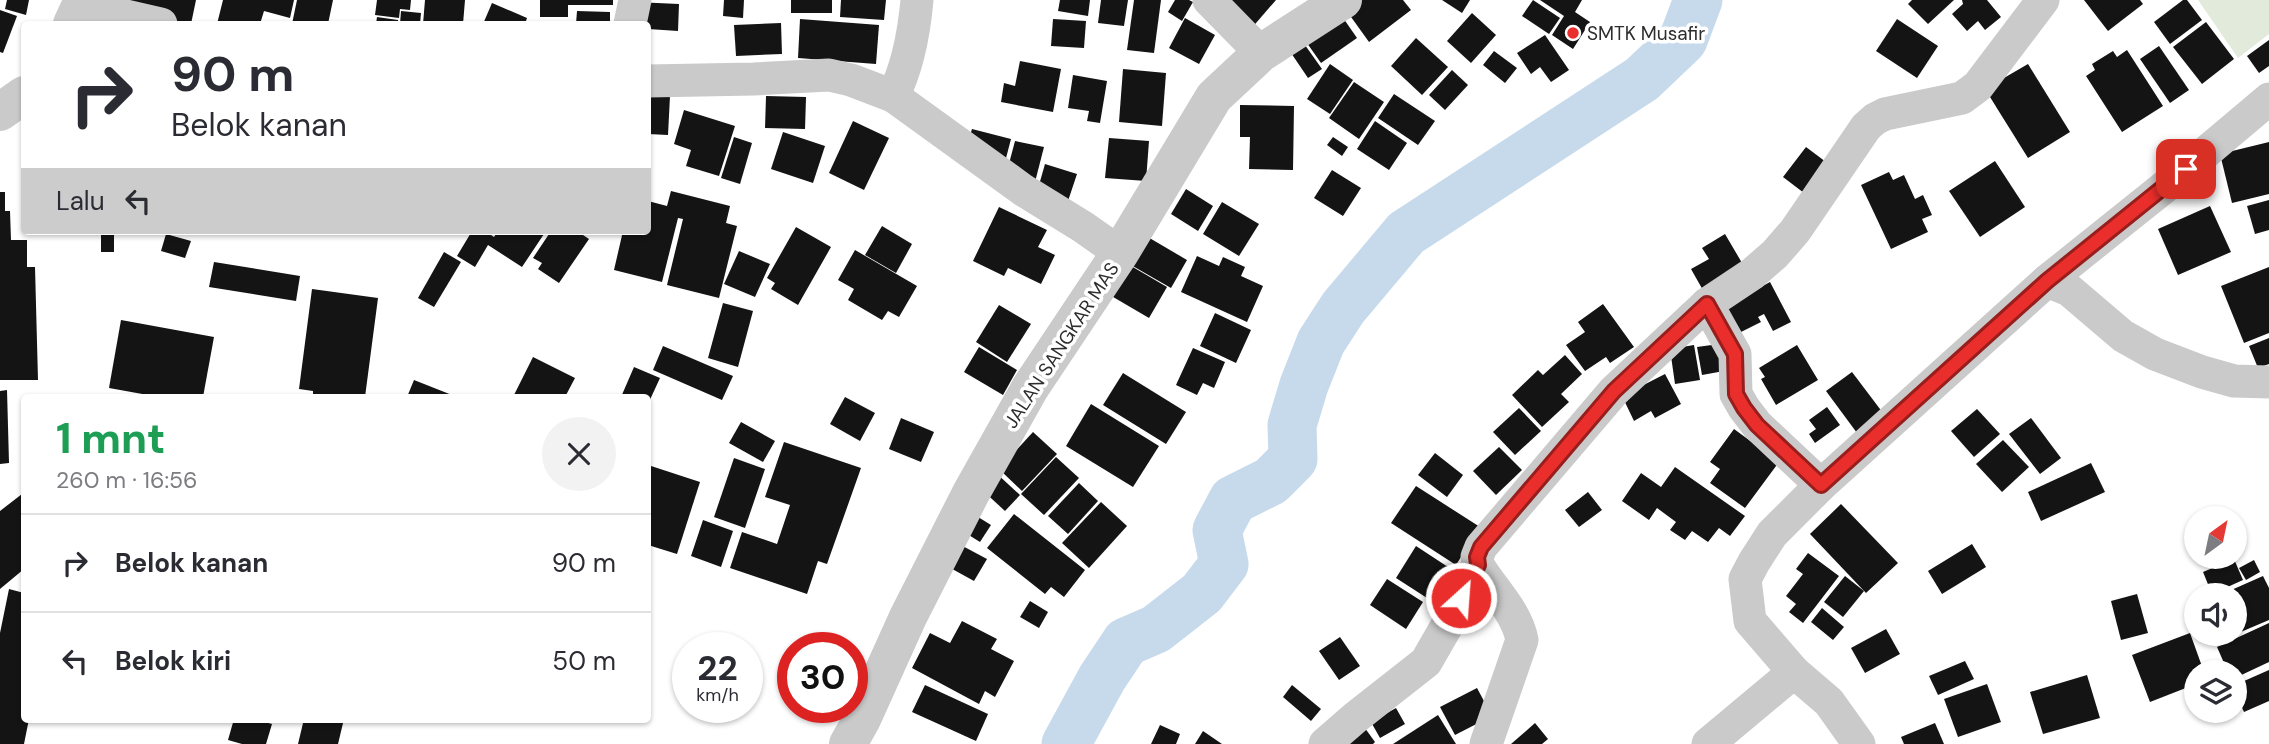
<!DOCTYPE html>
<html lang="id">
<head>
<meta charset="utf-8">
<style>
  body { margin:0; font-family:"DM Sans",sans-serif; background:#f2f2f3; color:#2b2b33; height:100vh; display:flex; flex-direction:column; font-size:26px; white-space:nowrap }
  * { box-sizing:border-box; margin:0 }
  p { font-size:23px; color:#7c7c81 }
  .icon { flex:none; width:38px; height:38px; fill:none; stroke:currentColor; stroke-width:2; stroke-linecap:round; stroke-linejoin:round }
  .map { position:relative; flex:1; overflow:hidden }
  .sheet { position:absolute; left:21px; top:394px; width:630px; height:329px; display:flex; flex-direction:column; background:#fff; border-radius:7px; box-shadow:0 2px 5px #0004 }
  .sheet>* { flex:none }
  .banner { position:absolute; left:21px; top:21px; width:630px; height:214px; border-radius:7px; box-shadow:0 2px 5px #0004; background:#fff; color:#2b2b33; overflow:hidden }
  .needle { width:46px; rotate:33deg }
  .buttons { position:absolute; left:2184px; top:506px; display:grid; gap:14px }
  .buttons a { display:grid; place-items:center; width:63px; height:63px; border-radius:50%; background:#fff; box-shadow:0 2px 5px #0004; font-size:35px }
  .speed { position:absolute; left:672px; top:632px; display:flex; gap:14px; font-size:35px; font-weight:700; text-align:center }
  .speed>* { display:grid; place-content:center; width:91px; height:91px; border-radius:50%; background:#fff; box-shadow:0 2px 5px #0004; line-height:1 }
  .speed small { font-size:18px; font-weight:400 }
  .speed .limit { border:10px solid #d22; background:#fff; color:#111 }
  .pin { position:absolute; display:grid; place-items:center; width:60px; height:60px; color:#fff; margin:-30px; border-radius:14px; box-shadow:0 4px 10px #0006 }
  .me { position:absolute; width:77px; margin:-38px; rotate:26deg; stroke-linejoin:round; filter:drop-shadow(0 0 5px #0008) }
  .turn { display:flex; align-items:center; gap:24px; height:147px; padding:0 35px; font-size:32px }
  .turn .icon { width:91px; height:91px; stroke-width:2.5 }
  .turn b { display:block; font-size:49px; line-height:60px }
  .then { display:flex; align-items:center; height:66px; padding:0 35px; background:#0003; gap:14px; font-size:26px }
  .round { display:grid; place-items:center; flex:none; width:74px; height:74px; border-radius:37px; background:#f2f2f3 }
  .overview { display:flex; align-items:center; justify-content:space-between; height:119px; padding:0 35px }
  h1 { font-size:42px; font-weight:800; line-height:52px; color:#1e9e55 }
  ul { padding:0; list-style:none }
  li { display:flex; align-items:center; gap:21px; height:98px; padding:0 35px; border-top:2px solid #e1e1e2 }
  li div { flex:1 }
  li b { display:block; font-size:26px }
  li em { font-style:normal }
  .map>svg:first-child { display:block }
  .green { fill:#e2ebdb }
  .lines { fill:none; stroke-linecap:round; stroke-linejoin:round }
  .river { stroke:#c6daec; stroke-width:49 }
  .building { fill:#141414 }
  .minor { stroke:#cacaca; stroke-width:33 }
  .tertiary { stroke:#cacaca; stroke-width:38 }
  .route-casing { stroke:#971e1c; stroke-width:18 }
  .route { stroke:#e92e2b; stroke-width:12 }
  .poi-dot { fill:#e92e2b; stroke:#fff; stroke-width:2.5 }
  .labels { text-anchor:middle; stroke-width:7; stroke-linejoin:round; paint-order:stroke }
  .poi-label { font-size:19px; fill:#2d2d2d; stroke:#fff; text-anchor:start }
  .street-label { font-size:19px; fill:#2d2d2d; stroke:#fff }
</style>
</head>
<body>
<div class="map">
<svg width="2269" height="744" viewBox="0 0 2269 744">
  <rect width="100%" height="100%" fill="#fff"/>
  <path class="green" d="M2198,0H2269V34L2238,58Z"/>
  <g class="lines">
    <path class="river" d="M1066,744L1102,678L1126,642L1156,629L1202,593L1224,564L1217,530L1233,500L1271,481L1293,459L1292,425L1304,385L1321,342L1343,308L1406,233L1642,79L1683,40L1698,0"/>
  </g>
  <g class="building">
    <path d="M7,0H29L26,15L5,9Z"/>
    <path d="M127,0H196L191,24H167Z"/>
    <path d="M223,0H294L290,18L264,11L260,24H217Z"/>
    <path d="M297,0H333L328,24H292Z"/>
    <path d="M377,0H411L410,10L400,9L399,18L375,15Z"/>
    <path d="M425,0H465L463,24H423Z"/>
    <path d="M540,0H613V5H568V17H540Z"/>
    <path d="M724,0H744L743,18L723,16Z"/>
    <rect x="791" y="0" width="41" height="13"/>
    <path d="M841,0H886L884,20L840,17Z"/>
    <path d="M1060,0H1090L1088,16L1058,11Z"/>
    <path d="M1101,0H1128L1124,26L1098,23Z"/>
    <path d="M1134,0H1161L1154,53L1127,50Z"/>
    <path d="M1175,0H1189L1193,2L1182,21L1168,12Z"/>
    <path d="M1214,0H1276L1250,30Z"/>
    <path d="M1358,0H1403L1411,10L1369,42L1346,10Z"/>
    <path d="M1442,0H1470L1462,13Z"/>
    <path d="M1533,0L1560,18L1549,34L1522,16Z"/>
    <path d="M1540,0H1582L1575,12L1590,22L1573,49L1552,35L1564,16Z"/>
    <path d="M1912,0H1954L1928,24L1908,4Z"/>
    <path d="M1962,0H1987L2001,17L1985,30L1978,21L1967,31L1952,14L1963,4Z"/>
    <path d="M2084,0H2140L2143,4L2108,31Z"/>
    <path d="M2183,0H2187L2202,20L2170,44L2154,22Z"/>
    <path d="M635,2L679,4L678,31L648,29V24H634Z"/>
    <path d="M492,3L527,18L525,24H483Z"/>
    <path d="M0,10L17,16L3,53L0,52Z"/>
    <path d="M401,11L421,13L420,24H400Z"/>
    <path d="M577,11L610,12V24H576Z"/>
    <path d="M1339,12L1357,38L1321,63L1302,36Z"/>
    <path d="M1472,13L1496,35L1471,63L1447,41Z"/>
    <path d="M377,17L398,20V24H376Z"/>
    <path d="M1185,18L1215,35L1199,64L1169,48Z"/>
    <path d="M800,19L879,25L876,64L798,58Z"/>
    <path d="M1053,19L1086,21L1084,48L1051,46Z"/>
    <path d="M1897,19L1938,46L1917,78L1876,51Z"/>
    <path d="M2206,22L2234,59L2202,84L2173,47Z"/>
    <path d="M781,23L782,54L736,56L734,25Z"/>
    <path d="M1545,35L1569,70L1551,82L1540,67L1531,74L1517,53Z"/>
    <path d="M1300,38L1322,69L1308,78L1287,47Z"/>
    <path d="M1416,38L1448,67L1422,95L1391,66Z"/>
    <path d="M2269,40V66L2259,73L2247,56Z"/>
    <path d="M2159,46L2189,90L2170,103L2140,59Z"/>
    <path d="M2127,50L2163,106L2122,132L2086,76L2095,70L2092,64L2113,51L2117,57Z"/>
    <path d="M1494,51L1517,68L1505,83L1483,65Z"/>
    <path d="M1020,61L1061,69L1053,112L1001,102L1004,83L1015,86Z"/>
    <path d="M1330,64L1353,80L1330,114L1307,99Z"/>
    <path d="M2028,64L2070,132L2028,158L1985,89Z"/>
    <path d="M1123,69L1166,73L1162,126L1119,122Z"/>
    <path d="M1452,70L1468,85L1445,110L1429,95Z"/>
    <path d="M1073,75L1107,81L1100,123L1087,121L1089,111L1068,108Z"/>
    <path d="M1354,82L1384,102L1359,139L1329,118Z"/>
    <path d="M648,94L670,96L668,135L648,134Z"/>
    <path d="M1394,94L1435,121L1418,145L1378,118Z"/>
    <path d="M766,96L806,97L805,129L765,128Z"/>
    <path d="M1240,105L1294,106L1293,170L1249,169L1250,137H1240Z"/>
    <path d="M684,110L735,126L719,176L686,166L691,150L674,144Z"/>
    <path d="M853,121L889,138L864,190L829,173Z"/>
    <path d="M1375,121L1407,143L1389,170L1357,149Z"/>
    <path d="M972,129L1011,139L1005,162L968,142Z"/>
    <path d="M783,132L825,146L813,183L771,169Z"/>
    <path d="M734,137L752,143L740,184L721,178Z"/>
    <path d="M1333,137L1348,147L1342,156L1327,145Z"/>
    <path d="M1109,138L1149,141L1146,181L1105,178Z"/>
    <path d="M1015,141L1044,147L1035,182L1006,175Z"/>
    <path d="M2269,142V194L2232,203L2220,154Z"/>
    <path d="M1806,147L1826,162L1804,193L1783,177Z"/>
    <path d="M1995,161L2025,207L1980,237L1949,191Z"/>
    <path d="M1045,164L1077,174L1068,201L1037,192Z"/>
    <path d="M1332,170L1361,188L1343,216L1314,198Z"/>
    <path d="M1889,172L1893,180L1904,175L1915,199L1923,195L1932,215L1922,219L1928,232L1891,249L1861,185Z"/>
    <path d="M1186,189L1213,206L1198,231L1171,214Z"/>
    <path d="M671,191L730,206L726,223L737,226L719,298L667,285L683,219L678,218L662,282L614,270L623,231H648V201L667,206Z"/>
    <path d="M0,192H5V211H10L11,240H27V267H35L38,380H0Z"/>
    <path d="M2269,200V230L2255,234L2247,206Z"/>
    <path d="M1222,202L1259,224L1239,256L1203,234Z"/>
    <path d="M2210,206L2231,252L2178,275L2158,229Z"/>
    <path d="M999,207L1047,230L1038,247L1055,255L1041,284L1008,268L1004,276L973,261Z"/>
    <path d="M882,226L912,244L896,273L865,255Z"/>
    <path d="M796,227L831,247L798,305L771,289L775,283L767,278Z"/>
    <rect x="101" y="231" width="13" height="21"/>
    <path d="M472,231H485L494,237L498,231H546L522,267L488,245L475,267L457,256Z"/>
    <path d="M551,231H577L589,239L559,283L538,269L542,263L533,258Z"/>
    <path d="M1141,233L1187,260L1171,288L1124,261Z"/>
    <path d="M166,234L191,241L185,258L161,251Z"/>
    <path d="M1725,234L1745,268L1704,292L1691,269L1709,259L1702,248Z"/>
    <path d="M855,250L917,286L899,317L888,311L882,320L848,300L854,289L838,280Z"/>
    <path d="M739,251L770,264L755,297L724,284Z"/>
    <path d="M444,252L461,262L434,307L418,298Z"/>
    <path d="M1197,256L1219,266L1223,257L1245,267L1241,276L1263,286L1247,322L1181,292Z"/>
    <path d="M214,262L300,276L296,301L209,287Z"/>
    <path d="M1126,263L1167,287L1149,318L1108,294Z"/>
    <path d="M2269,267V333L2244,343L2221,286Z"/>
    <path d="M1770,282L1791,322L1773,331L1764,314L1758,317L1761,322L1735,335L1721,309Z"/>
    <path d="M312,289L378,298L365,397L344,395V397H313V391L299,389Z"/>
    <path d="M723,303L753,311L738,367L708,358Z"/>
    <path d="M1603,304L1634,347L1610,363L1606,357L1585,371L1566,345L1585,332L1578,322Z"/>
    <path d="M999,305L1031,324L1007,362L976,342Z"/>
    <path d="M1215,313L1251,330L1236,363L1200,346Z"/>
    <path d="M121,320L214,337L203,397H159L109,388Z"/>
    <path d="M2269,338V364L2258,368L2249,346Z"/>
    <path d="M1719,344L1724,371L1702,375L1697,347Z"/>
    <path d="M1694,345L1700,380L1675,384L1670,349Z"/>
    <path d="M1797,345L1818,380L1776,405L1761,379L1765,377L1759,368Z"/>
    <path d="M663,346L733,376L722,400L653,370Z"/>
    <path d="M979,347L1017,370L1003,395L964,372Z"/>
    <path d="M1193,348L1225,362L1214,388L1203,383L1197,395L1176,385Z"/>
    <path d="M1565,355L1582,374L1561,394L1569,402L1542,427L1512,395L1538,370L1543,375Z"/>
    <path d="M533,357L575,378L565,397H513Z"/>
    <path d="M634,367L660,378L648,404V397H621Z"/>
    <path d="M1852,372L1883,413L1857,433L1826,391Z"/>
    <path d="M1123,373L1186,412L1166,444L1103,405Z"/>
    <path d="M1665,374L1681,404L1655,418L1651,411L1634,421L1622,396Z"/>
    <path d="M414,380L457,397H407Z"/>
    <path d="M7,390L9,463L0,464V391Z"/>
    <path d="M845,397L875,413L860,441L830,424Z"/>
    <path d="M1091,404L1159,446L1133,487L1066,446Z"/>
    <path d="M1827,407L1840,425L1815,443L1809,434L1816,429L1809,420Z"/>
    <path d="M1519,408L1541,431L1515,455L1493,432Z"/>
    <path d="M1977,409L2000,434L1974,457L1951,431Z"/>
    <path d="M901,418L934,432L921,462L889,449Z"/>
    <path d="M2031,418L2061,458L2040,474L2009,434Z"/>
    <path d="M741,422L775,441L763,462L729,443Z"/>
    <path d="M1734,429L1779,462L1745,508L1710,483L1720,469L1710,462Z"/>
    <path d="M1033,432L1057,454L1022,491L999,469Z"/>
    <path d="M2003,440L2029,467L2002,492L1976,464Z"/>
    <path d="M784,442L861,468L827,564L818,561L807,594L730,568L742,532L777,544L790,505L765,497Z"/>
    <path d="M1499,447L1522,470L1496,495L1473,471Z"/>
    <path d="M1435,453L1463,475L1447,497L1418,475Z"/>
    <path d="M1056,457L1079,478L1044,515L1021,494Z"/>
    <path d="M734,458L765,469L745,528L714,517Z"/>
    <path d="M2091,463L2105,492L2041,521L2028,492Z"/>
    <path d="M648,465L700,482L677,554L648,545Z"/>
    <path d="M1675,467L1745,516L1730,536L1719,528L1708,542L1692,531L1685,540L1670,530L1676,522L1657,508L1649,520L1622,501L1641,473L1661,487Z"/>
    <path d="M995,472L1020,495L1005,511L980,488Z"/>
    <path d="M1079,483L1098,501L1068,534L1048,516Z"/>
    <path d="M1416,486L1480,527L1456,565L1391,523Z"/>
    <path d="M1588,492L1602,510L1579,527L1565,510Z"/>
    <path d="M22,494L24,496V569L0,589V511Z"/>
    <path d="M1101,502L1127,526L1089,568L1062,543Z"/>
    <path d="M1841,504L1898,563L1866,593L1810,534Z"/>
    <path d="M970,512L991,525L980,542L959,529Z"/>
    <path d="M1014,514L1085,570L1064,597L1051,587L1045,594L987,548Z"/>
    <path d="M703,520L733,531L721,567L691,556Z"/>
    <path d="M957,543L987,559L974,581L945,565Z"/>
    <path d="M1972,544L1986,567L1942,594L1928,571Z"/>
    <path d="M1416,546L1448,567L1427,598L1396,578Z"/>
    <path d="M1808,553L1839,576L1803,623L1789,612L1796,604L1786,596L1803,574L1796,569Z"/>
    <path d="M2234,559L2243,580L2212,594L2203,572Z"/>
    <path d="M2254,560L2260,572L2246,580L2239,568Z"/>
    <path d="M1845,576L1864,591L1843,617L1824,602Z"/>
    <path d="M2263,576L2269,588V620L2236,634L2235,595H2220Z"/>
    <path d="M1387,579L1423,602L1406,629L1370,605Z"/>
    <path d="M9,589L24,593V719H29L24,744H0V633Z"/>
    <path d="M2137,594L2148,633L2121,640L2111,601Z"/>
    <path d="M1030,601L1048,612L1039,628L1020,617Z"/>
    <path d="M1822,608L1844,627L1833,640L1811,622Z"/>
    <path d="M962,621L997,639L991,649L1014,661L995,697L985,691L979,704L912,668L930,633L950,643Z"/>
    <path d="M2269,623V662L2235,678V672H2228L2217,647Z"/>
    <path d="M1886,629L1900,654L1865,673L1851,648Z"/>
    <path d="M2190,633L2204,672H2196V684L2150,702L2132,655Z"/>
    <path d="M1340,637L1360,666L1339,680L1319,651Z"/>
    <path d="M852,660L862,663L853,690H852Z"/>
    <path d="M1965,661L1974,679L1938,695L1929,676Z"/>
    <path d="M2269,670V701L2244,712L2235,692V685Z"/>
    <path d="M2087,675L2100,718L2043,734L2030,692Z"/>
    <path d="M1987,684L2001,722L1958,737L1944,699Z"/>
    <path d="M925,685L988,714L976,741L912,712Z"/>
    <path d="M1292,685L1321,709L1311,721L1283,697Z"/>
    <path d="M1477,688L1492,716L1455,735L1440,707Z"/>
    <path d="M1396,708L1405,724L1380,738L1371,722Z"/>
    <path d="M1438,715L1456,744H1393Z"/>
    <path d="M234,719H254L272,724L266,744H242L228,740Z"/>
    <path d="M304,719H344L338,744H298Z"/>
    <path d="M1535,723L1548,739L1542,744H1511Z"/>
    <path d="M1935,723L1944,744H1904L1901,737Z"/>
    <path d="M1362,724L1375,742L1373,744H1336Z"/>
    <path d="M1160,725L1180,734L1176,744H1151Z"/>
    <path d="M1203,731L1222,744H1195Z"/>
  </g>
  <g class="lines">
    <g class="minor">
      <path d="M1209,0L1261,53"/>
      <path d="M82,6L161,24"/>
      <path d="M630,24L635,0"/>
      <path d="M648,81L754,79L829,75L851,80L893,96L1023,190L1083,227L1120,253"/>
      <path d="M893,96C908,67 914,33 917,0"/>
      <path d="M2047,281L2069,290L2123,336L2155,354L2202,372L2234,381L2269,382"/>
      <path d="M1707,304L1735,354L1736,394L1744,408L1757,425L1821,485"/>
      <path d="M1325,744L1356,717L1426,662L1453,615L1478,565"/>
      <path d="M1486,744L1522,640C1517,612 1492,589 1478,565L1477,557L1481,547L1614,391L1707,304L1752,274L1775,254L1795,231L1866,127L1875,119L1885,114L1962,98L1978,86L2043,0"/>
      <path d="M1708,744L1794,672"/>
      <path d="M1859,744L1829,702L1794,672L1750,621L1745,579L1754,562L1772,534L1821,485L2047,281L2167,185L2269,99"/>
    </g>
    <g class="tertiary">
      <path d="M72,24L83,0"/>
      <path d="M0,112L24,95"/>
      <path d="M848,744L862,719L908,617L971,493L1030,388L1120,253L1214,97L1261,53L1343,0"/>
    </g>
  </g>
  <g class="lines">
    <defs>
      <path id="route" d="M1461,598L1478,565L1477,557L1481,547L1614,391L1707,304L1735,354L1736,394L1744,408L1757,425L1821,485L2047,281L2186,169"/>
    </defs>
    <use href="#route" class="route-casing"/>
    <use href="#route" class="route"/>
  </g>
  <circle class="poi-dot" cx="1573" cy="33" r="7"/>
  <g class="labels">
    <g class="poi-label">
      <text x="1587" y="40">SMTK Musafir</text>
    </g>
    <g class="street-label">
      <text transform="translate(1061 345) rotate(-57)" y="7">JALAN SANGKAR MAS</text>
    </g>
  </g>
</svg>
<div class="buttons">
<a><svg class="needle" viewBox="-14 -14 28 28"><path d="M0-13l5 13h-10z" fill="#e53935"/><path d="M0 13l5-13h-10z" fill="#7c7c81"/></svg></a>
<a><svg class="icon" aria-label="sound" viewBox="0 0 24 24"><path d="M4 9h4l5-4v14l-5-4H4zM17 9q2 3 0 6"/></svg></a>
<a><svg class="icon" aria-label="layers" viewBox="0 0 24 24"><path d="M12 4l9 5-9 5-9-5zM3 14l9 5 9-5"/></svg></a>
</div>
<div class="speed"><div>22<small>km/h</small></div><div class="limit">30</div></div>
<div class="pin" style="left:2186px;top:169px;background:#d93025"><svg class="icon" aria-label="arrive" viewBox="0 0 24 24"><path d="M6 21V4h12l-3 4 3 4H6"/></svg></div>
<svg class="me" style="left:1461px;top:598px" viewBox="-20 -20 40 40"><circle r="17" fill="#e92e2b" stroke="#fff" stroke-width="3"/><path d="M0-11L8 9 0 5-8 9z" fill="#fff"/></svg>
<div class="banner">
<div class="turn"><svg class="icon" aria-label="right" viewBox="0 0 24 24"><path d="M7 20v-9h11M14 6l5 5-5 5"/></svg><div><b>90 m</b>Belok kanan</div></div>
<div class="then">Lalu<svg class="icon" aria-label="left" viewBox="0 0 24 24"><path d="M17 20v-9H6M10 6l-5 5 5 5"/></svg></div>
</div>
<section class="sheet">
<div class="overview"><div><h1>1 mnt</h1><p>260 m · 16:56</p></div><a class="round"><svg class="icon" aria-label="close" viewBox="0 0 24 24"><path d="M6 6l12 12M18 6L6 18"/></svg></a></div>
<ul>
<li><svg class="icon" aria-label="right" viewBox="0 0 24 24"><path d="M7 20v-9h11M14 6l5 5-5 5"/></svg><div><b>Belok kanan</b></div><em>90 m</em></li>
<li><svg class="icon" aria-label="left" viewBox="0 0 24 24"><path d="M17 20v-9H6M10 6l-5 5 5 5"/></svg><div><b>Belok kiri</b></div><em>50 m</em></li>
</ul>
</section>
</div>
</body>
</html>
